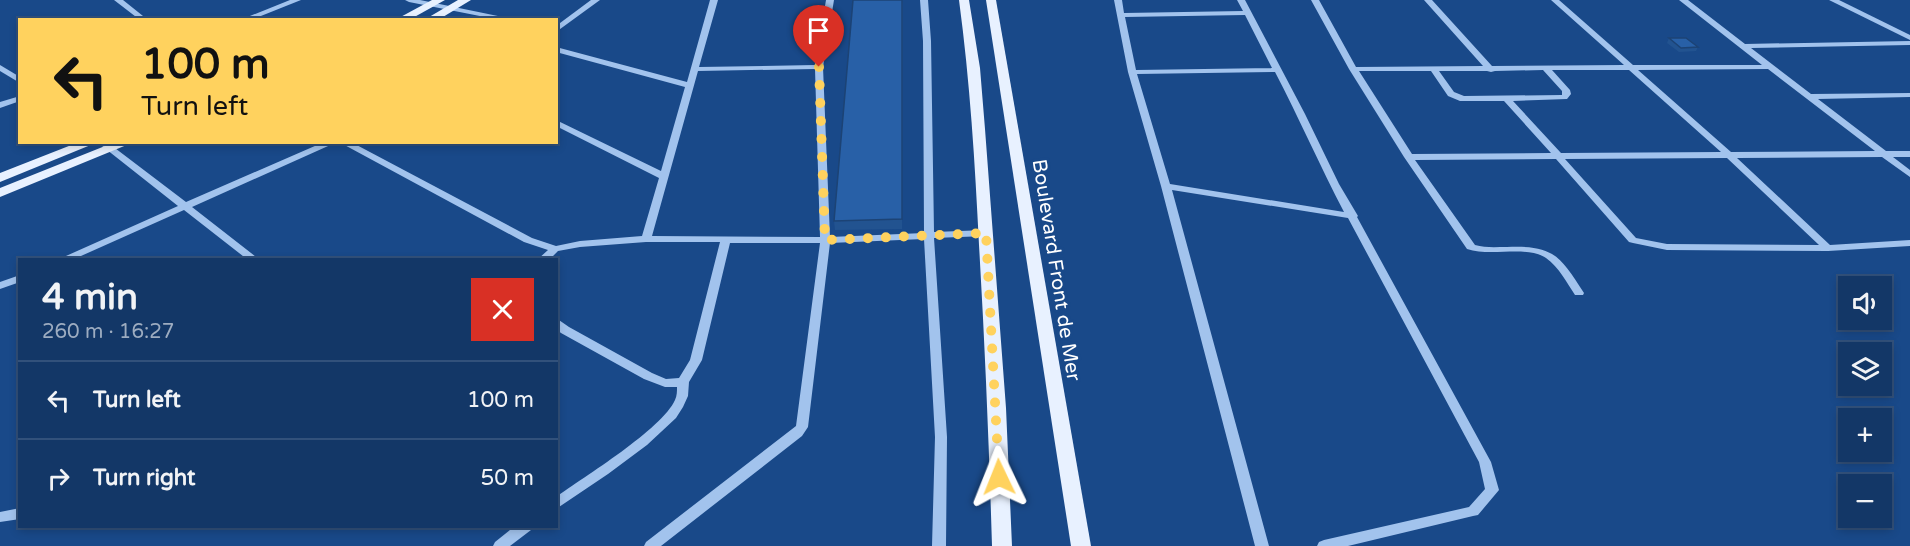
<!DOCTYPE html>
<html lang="en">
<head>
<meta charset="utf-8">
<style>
  body { margin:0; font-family:"Varela Round",sans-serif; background:#204270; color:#f1f3f6; height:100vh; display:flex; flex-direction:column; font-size:22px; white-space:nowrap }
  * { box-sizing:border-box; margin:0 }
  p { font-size:20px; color:#9dacc0 }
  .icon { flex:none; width:33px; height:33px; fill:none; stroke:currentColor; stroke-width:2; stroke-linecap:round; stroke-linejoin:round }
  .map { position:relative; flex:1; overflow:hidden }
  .drawer { position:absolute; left:18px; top:258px; width:540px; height:270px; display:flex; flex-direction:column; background:#133767; border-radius:0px; box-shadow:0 3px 9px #0003,0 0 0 2px #32517b }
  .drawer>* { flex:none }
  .banner { position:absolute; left:18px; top:18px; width:540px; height:126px; border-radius:0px; box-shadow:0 3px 9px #0003,0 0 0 2px #32517b; background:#ffd25e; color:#111; overflow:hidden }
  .buttons { position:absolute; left:1838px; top:276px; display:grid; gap:12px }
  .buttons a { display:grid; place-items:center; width:54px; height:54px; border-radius:0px; background:#133767; box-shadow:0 3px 9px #0003,0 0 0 2px #32517b; font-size:30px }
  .pin { position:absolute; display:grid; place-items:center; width:51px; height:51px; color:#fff; margin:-62px -26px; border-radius:50% 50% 50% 0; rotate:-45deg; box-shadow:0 0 6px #0007 }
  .pin .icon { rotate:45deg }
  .me { position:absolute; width:66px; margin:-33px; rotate:358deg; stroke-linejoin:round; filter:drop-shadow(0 0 4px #0008) }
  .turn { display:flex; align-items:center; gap:21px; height:126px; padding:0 24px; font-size:27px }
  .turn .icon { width:78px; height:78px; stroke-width:2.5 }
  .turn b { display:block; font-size:42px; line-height:51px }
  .round { display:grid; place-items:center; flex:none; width:63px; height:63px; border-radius:0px; background:#204270 }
  .summary { display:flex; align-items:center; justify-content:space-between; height:102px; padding:0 24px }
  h1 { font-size:36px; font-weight:700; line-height:45px }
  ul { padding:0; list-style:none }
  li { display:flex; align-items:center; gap:18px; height:78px; padding:0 24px; border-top:2px solid #32517b }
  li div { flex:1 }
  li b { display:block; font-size:22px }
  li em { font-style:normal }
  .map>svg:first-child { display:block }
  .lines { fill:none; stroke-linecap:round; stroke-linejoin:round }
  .minor { fill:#a2c3ed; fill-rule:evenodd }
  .major { fill:#e8f1ff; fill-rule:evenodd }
  .wall { fill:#225390 }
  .building { fill:#2860a7; stroke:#1c4375; stroke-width:1.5 }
  .route { stroke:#ffd25e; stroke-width:10; stroke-dasharray:0 18 }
  .labels { text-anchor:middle; stroke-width:6; stroke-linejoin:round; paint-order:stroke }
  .street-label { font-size:20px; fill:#fff; stroke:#194989 }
</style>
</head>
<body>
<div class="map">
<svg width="1910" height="546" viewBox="0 0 1910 546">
  <rect width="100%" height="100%" fill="#194989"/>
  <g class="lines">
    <g class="minor">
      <path d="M114,0H123L148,20H140Z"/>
      <path d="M290,0H301L251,20H240Z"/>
      <path d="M405,0H420L517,20H500L409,2Z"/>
      <path d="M591,0H600L556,32V26Z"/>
      <path d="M710,0H718L699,67L815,65L826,0H834L823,67L830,237L924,233L923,41L920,0H928L931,41L934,232L986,230L991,233L986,236L934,238L947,437L946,546H932L935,437L924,239L830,243L808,427L802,436L661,546H644L646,542L796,426L820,243H730L702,360L689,382L688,396L683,407L676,418L647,445L608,474L556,509V497C584,477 662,429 675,400C677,396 677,391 677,387H665L644,379L561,333L556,329V318L569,327L652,373L666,379L679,378L690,360L720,242H646L580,247L558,251L549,260H537L548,250L524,242L339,142H351L532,238L556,246L580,241L642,236L659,178L556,126V120L661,171L685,87L556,52V47L687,82ZM815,69L820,237L652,236L698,71Z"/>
      <path d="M1114,0H1122L1124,13L1243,11L1237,0H1245L1305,114L1339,184L1358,216L1357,217L1491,462L1499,490L1478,515L1473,516L1348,546H1317L1319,542L1324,540L1469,507L1485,489L1479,462L1348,218L1172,190L1269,546H1255L1161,186L1128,72ZM1245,15L1272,68L1136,70L1125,17ZM1275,72C1299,118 1320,166 1344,212L1170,184L1137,74Z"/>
      <path d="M1311,0H1319L1356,67L1483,66L1424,0H1432L1492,66L1624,65L1551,0H1559L1633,65H1762L1679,0H1688L1745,44L1910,41V45L1751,48L1811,94L1910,93V97L1818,99L1886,151H1910V157H1893L1910,170V177L1882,157L1737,158L1830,245L1910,240V246L1828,251L1667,250L1633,243L1629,242L1556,159L1415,160L1475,245C1485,248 1496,247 1507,247C1554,245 1560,256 1584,293L1583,295H1575C1567,283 1559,267 1546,258C1527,245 1491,257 1467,249L1404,157L1349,69ZM1768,69L1875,151L1731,152L1638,70ZM1543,70L1562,91V95L1464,96L1454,92L1439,71H1487L1491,72L1495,71ZM1552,70H1629L1721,152L1561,153L1513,101L1567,99L1571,94L1570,90ZM1359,71H1431L1448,96L1460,101H1504L1551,153L1412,154ZM1727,158L1819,245L1667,244L1636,238L1565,159Z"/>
      <path d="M1829,0H1839L1910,35V40Z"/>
      <path d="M0,65L20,77V83L0,71Z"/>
      <path d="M20,96V101L0,108V102Z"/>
      <path d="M97,142H107L186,202L324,142H337L192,207L260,260H248L184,210L72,260H57L178,206Z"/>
      <path d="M20,275V282L0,289V282Z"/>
      <path d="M20,508V519L0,522V512Z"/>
      <path d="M515,526H533L531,530L510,546H493L495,542Z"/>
    </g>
    <g class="major">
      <path d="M432,0H445L409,20H395Z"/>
      <path d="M458,0H471L438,20H424Z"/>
      <path d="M959,0H969L980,68L985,129L1006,408L1012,546H992C989,446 985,346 979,245C975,163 970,82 959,0Z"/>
      <path d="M986,0H996L1091,546H1071Z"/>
      <path d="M79,142H98L0,182V173Z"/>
      <path d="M115,142H134L0,197V188Z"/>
    </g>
  </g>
  <g class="wall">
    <path d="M903,0L902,229L835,230L834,221Z"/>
    <path d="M1669,38L1698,47L1696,51L1679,52L1667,43Z"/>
  </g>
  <g class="building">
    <path d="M853,0H902V219L834,221Z"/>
    <path d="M1669,38H1686L1698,47L1681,48Z"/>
  </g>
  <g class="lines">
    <path class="route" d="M819,67L825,240L986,233L999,477"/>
  </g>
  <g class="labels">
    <g class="street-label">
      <text transform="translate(1057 270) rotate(81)" y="7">Boulevard Front de Mer</text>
    </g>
  </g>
</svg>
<div class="buttons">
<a><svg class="icon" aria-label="sound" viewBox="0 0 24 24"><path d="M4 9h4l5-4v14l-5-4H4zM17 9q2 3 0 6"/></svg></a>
<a><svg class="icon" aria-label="layers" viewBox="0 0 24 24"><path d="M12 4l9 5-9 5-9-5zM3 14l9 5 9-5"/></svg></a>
<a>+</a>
<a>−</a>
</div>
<div class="pin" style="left:819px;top:67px;background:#d93025"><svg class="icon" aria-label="arrive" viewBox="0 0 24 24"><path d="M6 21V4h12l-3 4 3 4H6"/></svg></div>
<svg class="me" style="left:999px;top:477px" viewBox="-20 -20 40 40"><path d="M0-17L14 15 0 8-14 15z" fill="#ffd25e" stroke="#fff" stroke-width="4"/></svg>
<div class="banner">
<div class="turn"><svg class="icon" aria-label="left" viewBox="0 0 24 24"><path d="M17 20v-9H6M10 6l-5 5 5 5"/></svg><div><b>100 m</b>Turn left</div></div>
</div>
<section class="drawer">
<div class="summary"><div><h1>4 min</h1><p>260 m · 16:27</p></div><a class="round" style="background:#d93025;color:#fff"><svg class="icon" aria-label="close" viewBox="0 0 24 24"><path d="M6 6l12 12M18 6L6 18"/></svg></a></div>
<ul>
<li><svg class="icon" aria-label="left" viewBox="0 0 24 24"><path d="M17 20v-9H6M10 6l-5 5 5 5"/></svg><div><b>Turn left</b></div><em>100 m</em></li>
<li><svg class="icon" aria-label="right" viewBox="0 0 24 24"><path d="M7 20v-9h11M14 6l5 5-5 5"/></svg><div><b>Turn right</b></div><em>50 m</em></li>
</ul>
</section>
</div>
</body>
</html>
